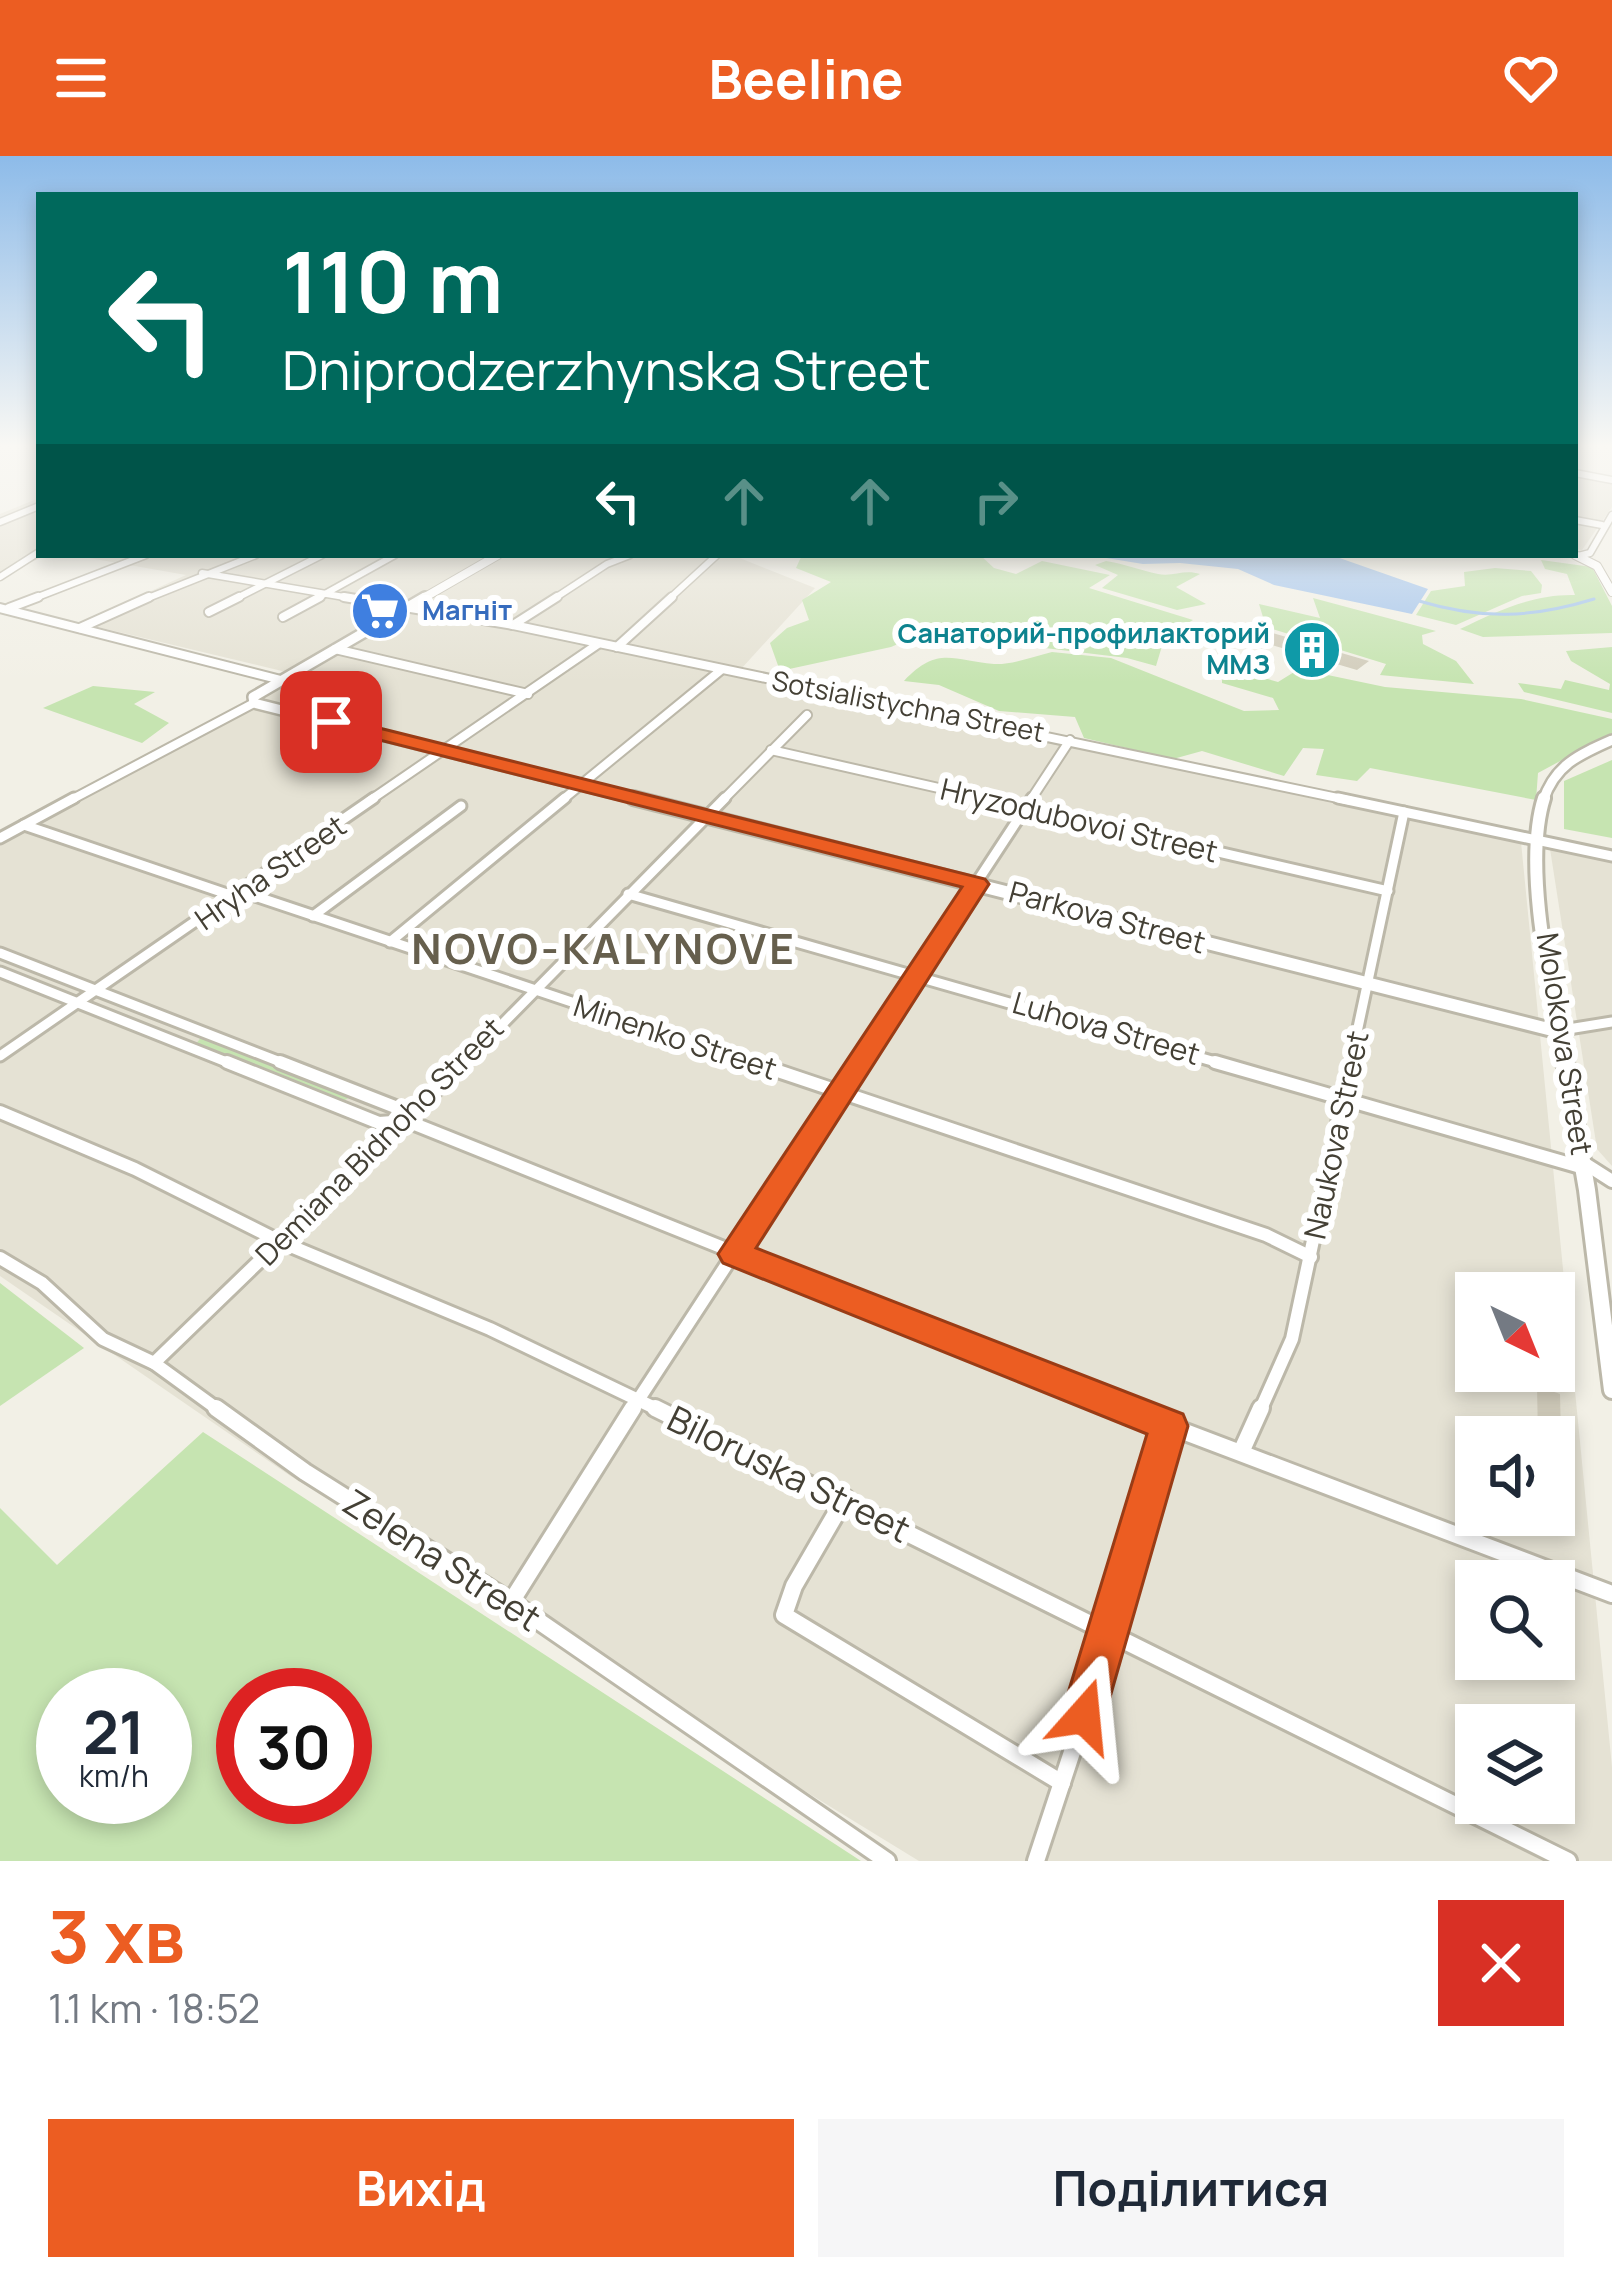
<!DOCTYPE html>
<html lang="uk">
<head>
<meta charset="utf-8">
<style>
  body { margin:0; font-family:Manrope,sans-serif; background:#f6f6f7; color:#1f2937; height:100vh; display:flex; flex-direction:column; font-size:45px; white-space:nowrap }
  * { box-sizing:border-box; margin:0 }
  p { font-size:39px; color:#747a83 }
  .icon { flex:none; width:66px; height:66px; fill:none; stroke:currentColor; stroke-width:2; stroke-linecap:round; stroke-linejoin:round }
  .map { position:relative; height:1705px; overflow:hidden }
  .side { display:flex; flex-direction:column; background:#fff; flex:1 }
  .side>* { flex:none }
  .hud { position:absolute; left:36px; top:36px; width:1542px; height:366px; border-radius:0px; box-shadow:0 6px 18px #0003; background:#00695c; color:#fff; overflow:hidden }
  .needle { width:78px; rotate:137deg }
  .controls { position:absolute; left:1455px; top:1116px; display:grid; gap:24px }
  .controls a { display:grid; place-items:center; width:120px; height:120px; border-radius:0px; background:#fff; box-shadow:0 6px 18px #0003; font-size:60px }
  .speed { position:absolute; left:36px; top:1512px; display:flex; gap:24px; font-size:60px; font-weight:700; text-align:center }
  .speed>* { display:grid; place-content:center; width:156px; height:156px; border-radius:50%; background:#fff; box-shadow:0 6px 18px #0003; line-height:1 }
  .speed small { font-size:30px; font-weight:400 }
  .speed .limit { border:18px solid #d22; background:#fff; color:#111 }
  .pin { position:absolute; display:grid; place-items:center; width:102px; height:102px; color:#fff; margin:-51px; border-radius:24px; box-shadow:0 6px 18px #0006 }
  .me { position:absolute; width:132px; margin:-66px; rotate:18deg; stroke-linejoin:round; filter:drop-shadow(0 0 9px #0008) }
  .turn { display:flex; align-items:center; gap:42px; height:252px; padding:0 48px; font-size:54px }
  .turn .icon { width:156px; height:156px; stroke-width:2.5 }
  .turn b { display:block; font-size:84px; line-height:102px }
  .lanes { display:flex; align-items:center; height:114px; padding:0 48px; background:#0003; justify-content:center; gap:60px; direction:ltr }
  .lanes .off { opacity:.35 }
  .round { display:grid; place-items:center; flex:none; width:126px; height:126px; border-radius:0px; background:#f6f6f7 }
  .headline { display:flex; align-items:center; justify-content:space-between; height:204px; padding:0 48px }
  h1 { font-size:72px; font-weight:700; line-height:90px; color:#ec5d22 }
  .cta { display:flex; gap:24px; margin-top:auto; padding:24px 48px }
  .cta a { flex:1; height:138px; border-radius:0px; background:#ec5d22; color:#fff; font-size:48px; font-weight:700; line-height:138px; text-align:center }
  .cta a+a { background:#f6f6f7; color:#1f2937 }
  header { display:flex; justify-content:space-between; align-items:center; height:156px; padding:0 48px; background:#ec5d22; color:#fff; font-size:54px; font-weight:700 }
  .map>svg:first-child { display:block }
  .residential { fill:#e5e2d4; fill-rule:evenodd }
  .green { fill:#c6e4b1; fill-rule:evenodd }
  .water { fill:#a5c5eb }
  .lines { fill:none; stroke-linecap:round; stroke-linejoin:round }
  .stream { stroke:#a5c5eb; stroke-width:3 }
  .building { fill:#d2cdbc }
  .minor-far4-casing { stroke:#bcb8a9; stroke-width:9 }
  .minor-far3-casing { stroke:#bcb8a9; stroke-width:12 }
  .minor-far2-casing { stroke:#bcb8a9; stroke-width:15 }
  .minor-far1-casing { stroke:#bcb8a9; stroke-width:18 }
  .minor-casing { stroke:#bcb8a9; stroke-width:22 }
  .tertiary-far3-casing { stroke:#bcb8a9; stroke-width:10 }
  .tertiary-far2-casing { stroke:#bcb8a9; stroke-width:14 }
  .tertiary-far1-casing { stroke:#bcb8a9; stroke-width:18 }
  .tertiary-casing { stroke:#bcb8a9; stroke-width:22 }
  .minor-far4 { stroke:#fff; stroke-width:6 }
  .minor-far3 { stroke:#fff; stroke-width:8 }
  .minor-far2 { stroke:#fff; stroke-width:9 }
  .minor-far1 { stroke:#fff; stroke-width:12 }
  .minor { stroke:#fff; stroke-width:16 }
  .tertiary-far3 { stroke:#fff; stroke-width:8 }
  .tertiary-far2 { stroke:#fff; stroke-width:9 }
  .tertiary-far1 { stroke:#fff; stroke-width:12 }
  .tertiary { stroke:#fff; stroke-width:16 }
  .route { fill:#ec5d22; stroke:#993c16; stroke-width:3 }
  .labels { text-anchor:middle; stroke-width:12; stroke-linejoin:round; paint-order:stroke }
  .far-shop-label { font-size:27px; font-weight:bold; fill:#366cbe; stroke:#fff; text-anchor:start }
  .far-culture-label { font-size:27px; font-weight:bold; fill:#0d838f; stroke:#fff; text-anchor:end }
  .far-street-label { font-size:27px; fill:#444035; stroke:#fff }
  .street-label { font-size:30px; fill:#444035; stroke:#fff }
  .near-street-label { font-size:36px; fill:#444035; stroke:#fff }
  .district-label { font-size:42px; font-weight:bold; letter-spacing:3px; fill:#665f4d; stroke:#fff }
</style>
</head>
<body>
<header><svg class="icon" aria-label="menu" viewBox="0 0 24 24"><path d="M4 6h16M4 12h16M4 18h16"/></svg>Beeline<svg class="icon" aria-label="heart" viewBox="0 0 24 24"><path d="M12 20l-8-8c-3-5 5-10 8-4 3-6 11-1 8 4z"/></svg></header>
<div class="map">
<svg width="1612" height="1705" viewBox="0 0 1612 1705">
  <rect width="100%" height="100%" fill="#f2f0e6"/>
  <g class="residential">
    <path d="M1575,319L1612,326V351L1582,394L1575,393Z"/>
    <path d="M39,342V399H48L0,419V358Z"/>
    <path d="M72,399H493L286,516L81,467L186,419Z"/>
    <path d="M503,399H732L815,432L741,513L1521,686L1612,1611V1705H919L289,1319L0,1120V678L262,539ZM1476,1137H1554V1215H1476ZM1476,1281H1554V1359H1476ZM1476,1425H1554V1503H1476ZM1476,1569H1554V1647H1476Z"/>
    <path d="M1550,693L1612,705V1010L1597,993Z"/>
  </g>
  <g class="green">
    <path d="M802,399H980L994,412L1016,418L1042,405L1110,419L1089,432L1193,464L1170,478L1144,479L1162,490L1156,510L1127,502L923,477L891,491L780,515L770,487L787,472L809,464L802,444L831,426L796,412Z"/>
    <path d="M1541,404L1592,411L1612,450V477L1483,481L1460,473C1497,455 1533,438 1575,439L1567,418L1545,413Z"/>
    <path d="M1106,405C1125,408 1140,414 1158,418C1173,421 1184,413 1200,418L1176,431L1206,448L1177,454L1102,432L1118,419L1095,409Z"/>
    <path d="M1495,412L1531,415L1542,429L1541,437L1522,440L1456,469L1416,459L1431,435L1465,430L1464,416Z"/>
    <path d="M1313,442L1436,475L1422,479L1423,488L1456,505L1474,528L1380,519L1386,508L1266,471L1259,448L1320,462Z"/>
    <path d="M1612,491V557L1524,536L1518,527L1561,533L1565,524L1609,534L1610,528L1571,505L1566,495Z"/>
    <path d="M1052,496L1111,502L1244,555L1279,554L1273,542L1222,527V518L1206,505L1278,526L1299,513L1385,531L1521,543L1612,563V577L1538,617L1536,644L1370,612L1357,625L1316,619L1324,593L1303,592L1284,620L1202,595L1173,603L1084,582L1075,561L999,555L939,529L904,525C938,489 953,505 994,508C1012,509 1035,500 1052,496Z"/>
    <path d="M93,530L155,536L134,548L169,567L142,587L43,552Z"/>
    <path d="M1612,604V682L1564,673V625Z"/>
    <path d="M202,880L352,940L341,946L196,888Z"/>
    <path d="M0,1127L84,1192L0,1250Z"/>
    <path d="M203,1276L861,1705H0V1352L57,1409ZM63,1539H165V1641H63ZM243,1539H345V1641H243Z"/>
  </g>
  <path class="water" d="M1088,399H1331L1428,433L1412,458L1274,429L1238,413L1180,407L1143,408Z"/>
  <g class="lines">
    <path class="stream" d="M1419,445C1482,464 1532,462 1594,443"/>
  </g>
  <g class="building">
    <path d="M1266,475L1369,505L1357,514L1255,484Z"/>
    <path d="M1537,1230L1560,1238L1561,1281H1538Z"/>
  </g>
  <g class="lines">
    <defs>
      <g id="minor-far4">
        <path d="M1575,317L1612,324"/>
        <path d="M1575,364L1602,369"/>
        <path d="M0,366L39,350"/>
        <path d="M1578,400L1590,397L1612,359"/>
        <path d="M202,417L362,444"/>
        <path d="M0,421L39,396"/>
        <path d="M30,444L146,399"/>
        <path d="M143,444L256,399"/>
        <path d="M233,444L322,399"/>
        <path d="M314,444L395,399"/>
        <path d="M552,444L607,408L630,399"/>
        <path d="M668,444L717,399"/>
      </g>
      <g id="minor-far3">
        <path d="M344,441L513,469L1352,645"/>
        <path d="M0,452L281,524"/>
        <path d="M9,452L38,441"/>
        <path d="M209,456L239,441"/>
        <path d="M283,461L320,441"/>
        <path d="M513,469L557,441"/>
        <path d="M80,472L149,441"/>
        <path d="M617,491L672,441"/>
        <path d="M335,493L528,538"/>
        <path d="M771,594L996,645"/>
        <path d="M69,645L254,547"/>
        <path d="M369,645L598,488"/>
        <path d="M561,645L721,514"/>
        <path d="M722,645L807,559"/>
        <path d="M1030,645L1070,584"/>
      </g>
      <g id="minor-far2">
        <path d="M983,642L1388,735"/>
        <path d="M1338,642L1612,700"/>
        <path d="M24,669L236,741"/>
        <path d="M0,682L74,642"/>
        <path d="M243,736L760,909"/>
        <path d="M628,738L1226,909"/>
        <path d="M313,760L461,650"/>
        <path d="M390,786L565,642"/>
        <path d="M0,797L288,909"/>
        <path d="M0,816L234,909"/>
        <path d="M1556,875L1612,866"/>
        <path d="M0,900L374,642"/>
        <path d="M462,909L725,642"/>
        <path d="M857,909L1032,642"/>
        <path d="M1350,909L1404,656"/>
      </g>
      <g id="minor-far1">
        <path d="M227,906L379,967L407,965L1130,1255"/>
        <path d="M280,906L395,951L407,965"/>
        <path d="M751,906L1266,1079L1311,1101"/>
        <path d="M1215,906L1584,1012"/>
        <path d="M0,956L135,1013L281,1086L490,1173L661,1255"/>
        <path d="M1584,1007L1612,1025"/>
        <path d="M0,1102L42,1127L103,1183L154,1207L220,1255"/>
        <path d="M154,1207L465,906"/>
        <path d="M631,1255L859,906"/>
        <path d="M1260,1255L1292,1183L1351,906"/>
      </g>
      <g id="minor">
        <path d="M216,1252L305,1316L511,1446L887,1705"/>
        <path d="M655,1252L1568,1705"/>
        <path d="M1122,1252L1612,1438"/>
        <path d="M1242,1294L1261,1252"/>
        <path d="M845,1342L794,1430L784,1459L1062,1627"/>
        <path d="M511,1446L633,1252"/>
        <path d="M1036,1705L1110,1481L1169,1270"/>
      </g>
      <g id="tertiary-far3">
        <path d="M1575,399L1597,410L1612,436"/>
        <path d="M420,444L498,399"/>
      </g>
      <g id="tertiary-far2">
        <path d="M425,441L253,541L254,547L645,645"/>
        <path d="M1543,645C1555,609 1578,599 1612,584"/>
      </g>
      <g id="tertiary-far1">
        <path d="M633,642L1556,875"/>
        <path d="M1544,642C1522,711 1552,838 1565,909"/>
      </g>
      <path id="tertiary" d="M1565,906L1587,1034L1612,1234"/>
    </defs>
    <use href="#minor-far4" class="minor-far4-casing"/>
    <use href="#minor-far3" class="minor-far3-casing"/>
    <use href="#minor-far2" class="minor-far2-casing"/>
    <use href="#minor-far1" class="minor-far1-casing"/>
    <use href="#minor" class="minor-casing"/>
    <use href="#tertiary-far3" class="tertiary-far3-casing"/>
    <use href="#tertiary-far2" class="tertiary-far2-casing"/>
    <use href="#tertiary-far1" class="tertiary-far1-casing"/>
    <use href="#tertiary" class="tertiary-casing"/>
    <use href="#minor-far4" class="minor-far4"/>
    <use href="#minor-far3" class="minor-far3"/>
    <use href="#minor-far2" class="minor-far2"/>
    <use href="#minor-far1" class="minor-far1"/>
    <use href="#minor" class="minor"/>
    <use href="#tertiary-far3" class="tertiary-far3"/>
    <use href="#tertiary-far2" class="tertiary-far2"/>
    <use href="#tertiary-far1" class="tertiary-far1"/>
    <use href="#tertiary" class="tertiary"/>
  </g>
  <linearGradient id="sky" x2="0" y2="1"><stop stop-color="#8dbbe9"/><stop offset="0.55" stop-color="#f9f8f4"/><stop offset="1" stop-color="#f9f8f4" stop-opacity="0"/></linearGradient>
  <rect width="1612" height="527" fill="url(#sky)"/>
  <path class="route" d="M331,560L985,723L989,728L756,1092L1183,1258L1188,1270L1100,1576L1084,1582L1068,1576L1061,1560L1147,1278L723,1107L718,1098L962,731L324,570L321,566Z"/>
  <defs>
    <symbol id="supermarket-disc" viewBox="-11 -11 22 22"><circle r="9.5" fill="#3f7fe0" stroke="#fff"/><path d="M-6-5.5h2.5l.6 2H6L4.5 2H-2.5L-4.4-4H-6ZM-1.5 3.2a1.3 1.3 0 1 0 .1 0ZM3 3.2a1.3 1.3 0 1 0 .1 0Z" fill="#fff"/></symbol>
    <symbol id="building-disc" viewBox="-11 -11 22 22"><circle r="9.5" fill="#0f9aa8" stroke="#fff"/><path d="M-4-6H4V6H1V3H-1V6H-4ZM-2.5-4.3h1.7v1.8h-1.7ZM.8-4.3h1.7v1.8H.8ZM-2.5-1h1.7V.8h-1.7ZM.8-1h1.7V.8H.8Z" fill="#fff"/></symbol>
  </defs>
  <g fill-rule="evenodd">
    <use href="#supermarket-disc" x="347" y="422" width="66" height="66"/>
    <use href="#building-disc" x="1279" y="461" width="66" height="66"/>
  </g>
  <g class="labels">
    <g class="far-shop-label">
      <text x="422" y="464">Магніт</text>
    </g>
    <g class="far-culture-label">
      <text x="1270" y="487">Санаторий-профилакторий<tspan x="1270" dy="31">ММЗ</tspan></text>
    </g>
    <g class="far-street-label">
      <text transform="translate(908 551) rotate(11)" y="9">Sotsialistychna Street</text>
    </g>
    <g class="street-label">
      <text transform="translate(1079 665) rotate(13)" y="10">Hryzodubovoi Street</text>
      <text transform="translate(271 717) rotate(-35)" y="10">Hryha Street</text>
      <text transform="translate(1107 762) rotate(15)" y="10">Parkova Street</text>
      <text transform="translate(1106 873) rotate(16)" y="10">Luhova Street</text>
      <text transform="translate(675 882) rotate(18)" y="10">Minenko Street</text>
      <text transform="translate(1564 888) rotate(81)" y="10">Molokova Street</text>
      <text transform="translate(1337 979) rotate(-78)" y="10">Naukova Street</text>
      <text transform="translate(380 986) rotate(-45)" y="10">Demiana Bidnoho Street</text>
    </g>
    <g class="near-street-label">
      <text transform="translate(789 1318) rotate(26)" y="13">Biloruska Street</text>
      <text transform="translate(442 1404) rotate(33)" y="13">Zelena Street</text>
    </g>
    <g class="district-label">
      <text x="604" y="808">NOVO-KALYNOVE</text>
    </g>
  </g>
</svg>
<div class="controls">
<a><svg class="needle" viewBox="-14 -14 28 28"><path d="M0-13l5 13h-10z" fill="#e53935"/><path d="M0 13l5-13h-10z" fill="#747a83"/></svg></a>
<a><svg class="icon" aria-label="sound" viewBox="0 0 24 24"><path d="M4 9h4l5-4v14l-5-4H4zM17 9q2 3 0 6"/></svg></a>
<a><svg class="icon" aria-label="search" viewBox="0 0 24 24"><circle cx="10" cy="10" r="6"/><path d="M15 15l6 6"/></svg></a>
<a><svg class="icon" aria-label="layers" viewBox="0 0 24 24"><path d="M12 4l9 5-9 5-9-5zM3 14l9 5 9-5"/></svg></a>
</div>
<div class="speed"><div>21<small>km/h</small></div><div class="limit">30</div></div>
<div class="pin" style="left:331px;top:566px;background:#d93025"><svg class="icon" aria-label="arrive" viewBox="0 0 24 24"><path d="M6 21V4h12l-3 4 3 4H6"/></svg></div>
<svg class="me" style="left:1084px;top:1560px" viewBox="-20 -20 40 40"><path d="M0-17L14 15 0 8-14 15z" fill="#ec5d22" stroke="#fff" stroke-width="4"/></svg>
<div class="hud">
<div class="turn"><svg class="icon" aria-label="left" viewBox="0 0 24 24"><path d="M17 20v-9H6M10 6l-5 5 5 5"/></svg><div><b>110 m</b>Dniprodzerzhynska Street</div></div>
<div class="lanes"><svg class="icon" aria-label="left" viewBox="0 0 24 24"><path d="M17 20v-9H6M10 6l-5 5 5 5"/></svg><svg class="icon off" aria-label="ahead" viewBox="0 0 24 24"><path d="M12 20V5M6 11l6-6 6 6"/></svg><svg class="icon off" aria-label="ahead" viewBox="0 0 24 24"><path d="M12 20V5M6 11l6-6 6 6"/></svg><svg class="icon off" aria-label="right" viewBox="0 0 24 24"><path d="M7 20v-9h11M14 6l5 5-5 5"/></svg></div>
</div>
</div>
<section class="side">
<div class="headline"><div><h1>3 хв</h1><p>1.1 km · 18:52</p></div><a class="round" style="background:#d93025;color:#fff"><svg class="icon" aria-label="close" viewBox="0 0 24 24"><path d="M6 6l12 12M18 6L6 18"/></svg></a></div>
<div class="cta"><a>Вихід</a><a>Поділитися</a></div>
</section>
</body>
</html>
